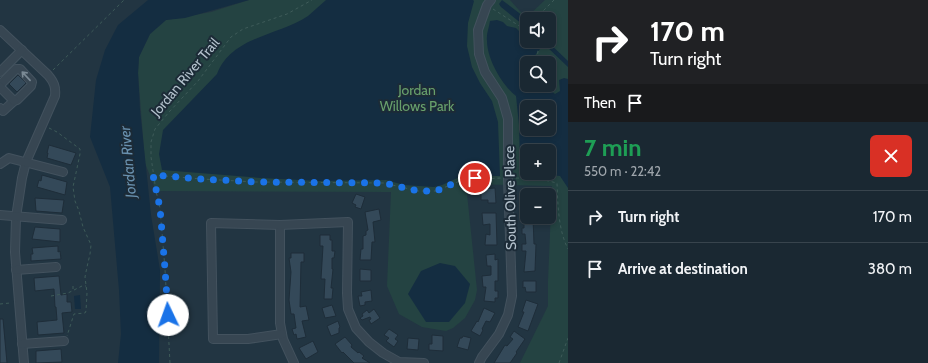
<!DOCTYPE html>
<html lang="en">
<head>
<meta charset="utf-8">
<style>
  body { margin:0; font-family:Cabin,sans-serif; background:#23303a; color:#f1f3f6; height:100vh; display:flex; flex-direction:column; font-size:15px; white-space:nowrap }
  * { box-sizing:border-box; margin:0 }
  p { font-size:13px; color:#9fa6ac }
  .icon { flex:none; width:22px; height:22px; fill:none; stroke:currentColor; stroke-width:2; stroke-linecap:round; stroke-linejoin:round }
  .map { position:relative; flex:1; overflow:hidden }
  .panel { display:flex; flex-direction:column; background:#1a2832; width:360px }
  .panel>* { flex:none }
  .guide { background:#202124; color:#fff; overflow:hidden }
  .fabs { position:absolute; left:520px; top:12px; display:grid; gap:8px }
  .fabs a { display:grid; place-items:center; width:36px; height:36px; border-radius:6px; background:#1a2832; box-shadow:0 2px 6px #0003,0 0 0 1px #38444d; font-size:20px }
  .pin { position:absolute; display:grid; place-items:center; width:34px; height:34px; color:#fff; margin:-17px; border:2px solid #fff; border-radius:50%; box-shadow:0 1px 4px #0007 }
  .me { position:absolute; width:44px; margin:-22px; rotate:357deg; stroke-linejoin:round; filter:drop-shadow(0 0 3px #0008) }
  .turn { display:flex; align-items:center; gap:14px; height:84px; padding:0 16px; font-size:18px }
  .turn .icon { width:52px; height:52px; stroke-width:2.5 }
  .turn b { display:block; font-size:28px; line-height:34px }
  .then { display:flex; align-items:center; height:38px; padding:0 16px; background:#0003; gap:8px; font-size:15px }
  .round { display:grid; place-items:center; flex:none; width:42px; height:42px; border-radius:6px; background:#23303a }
  .summary { display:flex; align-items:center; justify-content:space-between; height:68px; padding:0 16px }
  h1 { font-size:24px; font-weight:800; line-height:30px; color:#1e9e55 }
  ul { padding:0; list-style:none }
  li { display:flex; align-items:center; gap:12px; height:52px; padding:0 16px; border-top:1px solid #38444d }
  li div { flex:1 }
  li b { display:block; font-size:15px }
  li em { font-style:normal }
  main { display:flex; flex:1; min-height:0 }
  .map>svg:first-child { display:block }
  .green { fill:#244342; fill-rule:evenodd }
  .water { fill:#142d41; fill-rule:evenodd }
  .building { fill:#344959; stroke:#1e2d39 }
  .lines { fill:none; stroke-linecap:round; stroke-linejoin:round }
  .minor-casing { stroke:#43525e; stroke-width:10 }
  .path { stroke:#3e5b59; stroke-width:1; stroke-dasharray:3 3; stroke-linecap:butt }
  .minor { stroke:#374652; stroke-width:8 }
  .oneway { stroke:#7b8a95 }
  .route { stroke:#1a73e8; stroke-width:7; stroke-dasharray:0 12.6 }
  .labels { text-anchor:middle; stroke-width:4; stroke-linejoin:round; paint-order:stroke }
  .street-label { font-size:14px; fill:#b3c1cc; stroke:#1c2b37 }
  .park-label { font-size:14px; fill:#68a06c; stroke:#1c2b37 }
  .water-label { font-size:15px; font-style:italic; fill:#6991af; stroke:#1c2b37 }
</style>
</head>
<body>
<main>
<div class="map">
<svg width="568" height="363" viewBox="0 0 568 363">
  <rect width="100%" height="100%" fill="#223542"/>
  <path class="green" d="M249,0H510L526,18L545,0H568V363H520L548,306V281L552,186L466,184L477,290L475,300L465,318L453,328L446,331L422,327L399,314L387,286L391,192L156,191L145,163L138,73L139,57L150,34L166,20L211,12ZM527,19H549V41H527ZM527,63H549V85H527ZM527,107H549V129H527ZM527,151H549V173H527Z"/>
  <g class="water">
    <path d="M148,0H249L185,18L166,20L150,34L139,57L138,73L140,110L151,215L160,270L159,363H118L121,334L119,290L110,187L90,137L96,80L105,50L118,25Z"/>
    <path d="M326,0H473L474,1L468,23L467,46L472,67L480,83L492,101L498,122L500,176H462L442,185L434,187L404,185L386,180L319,181L261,178L162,170L159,154L163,130L217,74C232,36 278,36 308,16C314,11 320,5 326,0Z"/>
    <path d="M502,0L527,19V28L501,7L499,4Z"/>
    <path d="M497,20L503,22L507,26L516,28L525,37L530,47L539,41H547L568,61V67L545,45C539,50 533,54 535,63H527V85H547L551,91L555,94L560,91L559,80L564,78L568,79V188L560,176L528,173H549V151H527V173L523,171L520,163L519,125L516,96C502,85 487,59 487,41C486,34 489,28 490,21ZM527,107H549V129H527Z"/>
    <path d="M440,263L455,266L470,284L465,303L449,322H426L408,294L421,271Z"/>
    <path d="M80,295L81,309H75L74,296Z"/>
  </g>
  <g class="building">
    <path d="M18,75L26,83L17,92L9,84Z"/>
    <path d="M49,145L76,153L71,165L47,158L48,153H47Z"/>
    <path d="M42,175L67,182L65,195L37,187L39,180L41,181Z"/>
    <path d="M495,188L496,203H488V200H481V189Z"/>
    <path d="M535,188L536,195H527V201H522L521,189Z"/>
    <path d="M356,194L365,197L361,209L355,207L356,205L352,203Z"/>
    <path d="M35,198L64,200L62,213L36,211Z"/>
    <path d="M379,209L381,220L373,222L375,242H372L371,260H360L361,249H363V236L366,235V231L368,230L365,212Z"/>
    <path d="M482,213H496L497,245H485L486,234L490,235V224L483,225Z"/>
    <path d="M524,217H533L534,244H536L535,271L524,272L526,251H522V244H526L525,234H522V228H524Z"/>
    <path d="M35,227L60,229V242L32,239Z"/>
    <path d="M320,235H330V240H332V251H335L334,258H332V269H333L331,288H333L332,299H324L325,279H321L323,246H320Z"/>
    <path d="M58,246V252L60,251L61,259L31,261V254H33L32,248Z"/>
    <path d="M291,253H304V262H301L300,307L306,306L309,320L302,321L306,337L297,339L296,334L294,335L292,329L296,328L294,314H291L289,300L291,272L289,258H291Z"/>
    <path d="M495,254V260L498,259V281H495V291H498V298H495V302L484,301L486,287H483L482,276L491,275V266H487L486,255Z"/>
    <path d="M360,269L371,270V281H360Z"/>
    <path d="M59,276L61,295L67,294V302H71L72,312L62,313L64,333L38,335L37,322L57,320L56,307H55L54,289L35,291L34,278Z"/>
    <path d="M523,281H536V292H526L525,287L523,288Z"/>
    <path d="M371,290L372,301L365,302V305L360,306L358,296H362L361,292Z"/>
    <path d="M526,300L538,304L528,331L518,327L524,312H522Z"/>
    <path d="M332,305L336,316L325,318L322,308Z"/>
    <path d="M484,308L495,313L490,322L486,321L482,329L483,330L480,336L471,331L477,321L478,322Z"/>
    <path d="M374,309L380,318L371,324L369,320L371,319L370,317L362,320L360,318L363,316L362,314L367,310L369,313Z"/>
    <path d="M0,319H3L7,363H0Z"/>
    <path d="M338,321L340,327L339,328V333L331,336L327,326Z"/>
    <path d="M389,329L398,335L395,339L398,341L394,347L386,341L389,338L384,335Z"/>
    <path d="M514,331L525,339L516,352L517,353L510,363H494L505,345L507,346L513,339L510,337Z"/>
    <path d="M432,335L443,336V351L429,350V344H432Z"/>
    <path d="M463,336L471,338L468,350L457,347L460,338H462Z"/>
    <path d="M345,337L352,345L351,347L358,353L359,352L364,356L362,358L370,363H354L343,352L342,353L335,344Z"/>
    <path d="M408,338L419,339L418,350L407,349Z"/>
    <path d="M313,341L318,352L306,359L299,348Z"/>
    <path d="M61,349L62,362L36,363V351Z"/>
  </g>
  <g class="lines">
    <defs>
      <g id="minor">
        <path d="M0,30L48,75C54,82 56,87 55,96L26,162L22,178L16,217L15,252L24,363"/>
        <path d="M0,72L22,50"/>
        <path d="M0,85L16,69H20L32,82L31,86L17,100L14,101L3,111L0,108"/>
        <path d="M0,87L14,101"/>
        <path d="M0,164L9,158L63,172"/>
        <path d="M0,215L62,220"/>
        <path d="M280,225V323L283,339L294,363"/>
        <path d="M16,270L56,267"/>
        <path d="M282,334L248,339H213L211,223L280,225L348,222L347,293L348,309L356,328L369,342L383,353L399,362L424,363"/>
        <path d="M22,344L64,341"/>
        <path d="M479,363L482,357L499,334L508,315L512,296L508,178V119L502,98L485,72L479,54L478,30L487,5L491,0"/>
      </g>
    </defs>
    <use href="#minor" class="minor-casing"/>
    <g class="path">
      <path d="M493,9L524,29L527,26"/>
      <path d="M535,19L554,0"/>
      <path d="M525,30L527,34"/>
      <path d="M531,41L538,51L537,59L538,63"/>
      <path d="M53,70L124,0"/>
      <path d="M49,128L57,132L80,149V154L73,187L75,201L79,211L83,227L91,245L90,254L87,267L85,277L87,293L86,311L85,313L74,314L67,336"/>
      <path d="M153,175L202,179L255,182L384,183L418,191H436L462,180L501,178"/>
      <path d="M516,178L540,179L557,183C558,205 558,229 568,249"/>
      <path d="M73,286V289"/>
      <path d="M51,296L68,293L82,286H86"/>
      <path d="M0,304L10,303"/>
      <path d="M170,363L165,269L160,208L156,191L151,157V142L155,129L169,112L198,81L231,37L243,29L287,14L312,0"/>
      <path d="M559,363L568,338"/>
    </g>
    <use href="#minor" class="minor"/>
  </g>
  <defs><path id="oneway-shaft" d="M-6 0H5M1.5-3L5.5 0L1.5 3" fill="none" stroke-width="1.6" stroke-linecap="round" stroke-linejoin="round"/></defs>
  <use class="oneway" href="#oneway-shaft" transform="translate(26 76) rotate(-133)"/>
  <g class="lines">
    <path class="route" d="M168,315L165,269L160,208L153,175L202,179L255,182L384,183L418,191H436L462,180L475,178"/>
  </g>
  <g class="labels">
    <g class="street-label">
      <text transform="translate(185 77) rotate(-50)" y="5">Jordan River Trail</text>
      <text transform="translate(510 198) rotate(-91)" y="5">South Olive Place</text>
    </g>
    <g class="park-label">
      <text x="417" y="95">Jordan<tspan x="417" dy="16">Willows Park</tspan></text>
    </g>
    <g class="water-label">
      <text transform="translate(128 162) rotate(-95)" y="5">Jordan River</text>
    </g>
  </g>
</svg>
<div class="fabs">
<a><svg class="icon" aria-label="sound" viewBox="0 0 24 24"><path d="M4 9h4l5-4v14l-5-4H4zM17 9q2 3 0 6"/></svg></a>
<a><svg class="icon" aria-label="search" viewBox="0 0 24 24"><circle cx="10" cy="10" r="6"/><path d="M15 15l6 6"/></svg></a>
<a><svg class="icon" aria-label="layers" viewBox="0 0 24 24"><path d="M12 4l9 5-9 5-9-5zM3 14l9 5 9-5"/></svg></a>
<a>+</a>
<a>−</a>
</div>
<div class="pin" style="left:475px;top:178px;background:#d93025"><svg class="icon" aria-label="arrive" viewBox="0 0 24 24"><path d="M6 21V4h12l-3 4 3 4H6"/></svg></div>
<svg class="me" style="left:168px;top:315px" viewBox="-20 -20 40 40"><circle r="19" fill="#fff"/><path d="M0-13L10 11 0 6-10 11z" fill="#1a73e8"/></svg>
</div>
<section class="panel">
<div class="guide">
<div class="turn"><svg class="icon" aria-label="right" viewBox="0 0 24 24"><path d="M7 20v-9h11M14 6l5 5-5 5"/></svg><div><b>170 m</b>Turn right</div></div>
<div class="then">Then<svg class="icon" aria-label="arrive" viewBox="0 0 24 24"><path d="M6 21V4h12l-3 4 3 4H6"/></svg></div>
</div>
<div class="summary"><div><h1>7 min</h1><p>550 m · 22:42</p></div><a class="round" style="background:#d93025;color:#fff"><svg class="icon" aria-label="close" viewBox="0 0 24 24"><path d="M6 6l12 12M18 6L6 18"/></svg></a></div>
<ul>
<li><svg class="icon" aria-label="right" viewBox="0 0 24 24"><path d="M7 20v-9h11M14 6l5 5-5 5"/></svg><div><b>Turn right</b></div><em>170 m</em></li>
<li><svg class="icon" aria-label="arrive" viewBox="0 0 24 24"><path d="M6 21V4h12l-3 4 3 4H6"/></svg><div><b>Arrive at destination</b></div><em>380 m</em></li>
</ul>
</section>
</main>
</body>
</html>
